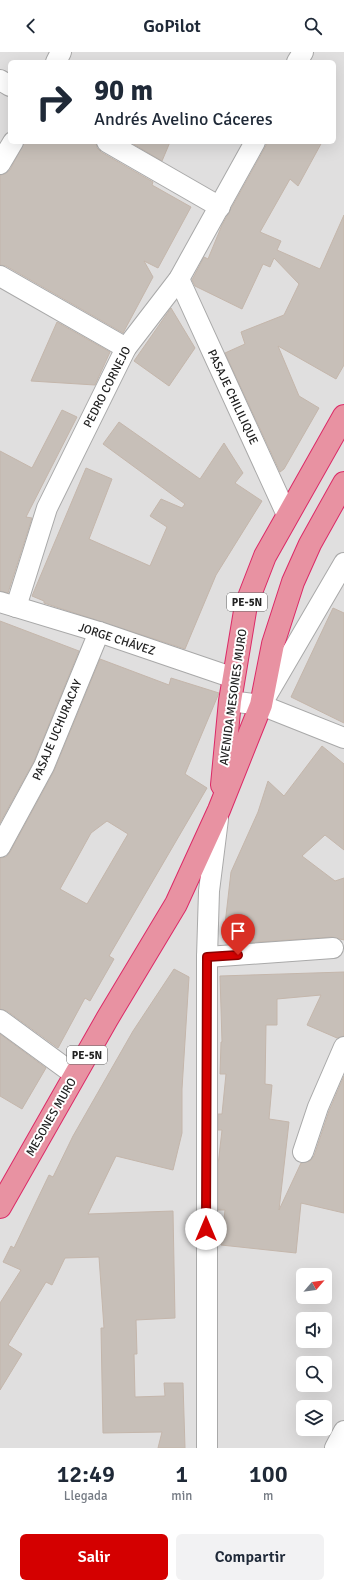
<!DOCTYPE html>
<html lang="es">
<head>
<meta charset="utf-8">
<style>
  body { margin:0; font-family:Signika,sans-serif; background:#f2f2f3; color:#1f2937; height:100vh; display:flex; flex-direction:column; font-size:15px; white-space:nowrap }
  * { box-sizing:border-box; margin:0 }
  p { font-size:13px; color:#747a83 }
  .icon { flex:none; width:22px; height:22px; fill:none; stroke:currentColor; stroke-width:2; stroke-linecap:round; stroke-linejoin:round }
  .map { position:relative; height:1396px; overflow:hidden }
  .side { display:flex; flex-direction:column; background:#fff; flex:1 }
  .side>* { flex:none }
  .banner { position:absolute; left:8px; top:8px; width:328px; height:84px; border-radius:6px; box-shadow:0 4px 16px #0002; background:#fff; color:#1f2937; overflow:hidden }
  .needle { width:26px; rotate:62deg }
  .tools { position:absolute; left:296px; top:1216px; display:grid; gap:8px }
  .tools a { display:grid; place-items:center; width:36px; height:36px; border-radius:6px; background:#fff; box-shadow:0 4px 16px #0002; font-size:20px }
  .pin { position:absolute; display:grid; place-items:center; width:34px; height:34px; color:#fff; margin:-41px -17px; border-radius:50% 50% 50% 0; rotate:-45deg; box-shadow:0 0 4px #0007 }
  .pin .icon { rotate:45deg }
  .me { position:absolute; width:44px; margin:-22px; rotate:0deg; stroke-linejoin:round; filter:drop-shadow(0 0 3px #0008) }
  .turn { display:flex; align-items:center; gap:14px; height:84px; padding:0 20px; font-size:18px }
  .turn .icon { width:52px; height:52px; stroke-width:2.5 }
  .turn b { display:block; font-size:28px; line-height:34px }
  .eta { display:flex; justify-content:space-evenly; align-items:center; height:68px; text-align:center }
  .eta b { font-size:24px; font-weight:600; line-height:28px }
  .cta { display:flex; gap:8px; margin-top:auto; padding:8px 20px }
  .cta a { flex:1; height:46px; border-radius:6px; background:#d40000; color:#fff; font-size:16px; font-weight:600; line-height:46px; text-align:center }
  .cta a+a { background:#f2f2f3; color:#1f2937 }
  header { display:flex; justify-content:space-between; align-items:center; height:52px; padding:0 20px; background:#fff; font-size:18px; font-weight:600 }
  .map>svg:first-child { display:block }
  .residential { fill:#e0dfdf; fill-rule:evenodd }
  .building { fill:#c7bfb8; stroke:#c4b6ab; fill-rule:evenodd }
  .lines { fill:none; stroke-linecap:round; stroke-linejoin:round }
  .street-casing { stroke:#a9a9a9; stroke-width:22 }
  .highway-casing { stroke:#dc2a67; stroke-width:24 }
  .street { stroke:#fff; stroke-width:20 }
  .highway { stroke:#e892a2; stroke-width:22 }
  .route-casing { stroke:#8a0000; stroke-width:10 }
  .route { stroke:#d40000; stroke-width:7 }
  .labels { text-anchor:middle; stroke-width:4; stroke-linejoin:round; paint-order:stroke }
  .shield { fill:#fff; stroke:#646464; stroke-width:1 }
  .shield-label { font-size:11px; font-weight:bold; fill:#222 }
  .street-label { font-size:12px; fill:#222; stroke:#fff }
</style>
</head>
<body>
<header><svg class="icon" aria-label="back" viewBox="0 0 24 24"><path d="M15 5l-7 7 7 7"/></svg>GoPilot<svg class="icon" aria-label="search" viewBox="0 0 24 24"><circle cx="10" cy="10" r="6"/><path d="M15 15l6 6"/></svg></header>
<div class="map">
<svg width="344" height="1396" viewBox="0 0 344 1396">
  <rect width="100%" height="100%" fill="#f2efe9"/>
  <path class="residential" d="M0,0H344V1396H0ZM10,10H334V90H10ZM303,1223H325V1245H303ZM303,1267H325V1289H303ZM303,1311H325V1333H303ZM303,1355H325V1377H303Z"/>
  <g class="building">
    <path d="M24,90H96L97,96L101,100L153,130L152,133L191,155L158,216L144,209L153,225L123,281L6,214L0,213V123L5,122L10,118Z"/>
    <path d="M130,90H170L162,109Z"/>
    <path d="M268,90H322L298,134L290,127L260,180L281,189L277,198L320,217L344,163V313L336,327L278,294L299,344L319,356L284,417L280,420L225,301L245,292L241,280L284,263L299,232L274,206L270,215L263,212L242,257L195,234L192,228L204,205L208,207L222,173Z"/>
    <path d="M171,256L195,296L169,334L134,309Z"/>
    <path d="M57,270L110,300L95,333L31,329Z"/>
    <path d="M62,358L77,365L26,465L32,466L8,541L0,539V399L32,416Z"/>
    <path d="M119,370L200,427L224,391L243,421L235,431L262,449L216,523L185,597L44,551V549L32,544L86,416L112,427L89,487L150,514L167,475L150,464L161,447L182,456L185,452L103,392Z"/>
    <path d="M333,556L344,561V671L291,645Z"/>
    <path d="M0,569L79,599L34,709L0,771Z"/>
    <path d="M100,607L169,633L171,626L219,641L185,722L207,736L109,904L114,907L90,949L85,946L58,996L7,959L0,957V806L6,805L10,800L54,719ZM107,769L128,782L87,852L60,837L91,781Z"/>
    <path d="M322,694L344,712V798L325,783L302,804L335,829L344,826V888L332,885L246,891L247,883L224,881L231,820L258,760L268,729L284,744Z"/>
    <path d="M174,917L189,925L182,1037V1081L173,1118L116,1104L88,1162L173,1159L175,1266L136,1268L137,1302H134L135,1345L165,1344L164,1331H183L185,1396H158L162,1380L103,1381L101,1276H104L99,1205L65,1206L52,1233L46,1230L8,1293L22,1302L0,1338V1251L21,1218L3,1210L11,1194L14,1196L49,1123L53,1125L73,1084L133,979Z"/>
    <path d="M344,920V984L337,986L307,973L321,943L277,947V973H266L265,1032L272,1033L269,1067L289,1070L279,1158L301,1111L310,1109L314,1104L329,1059L344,1024V1161L301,1151L296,1201L221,1193L225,1158H218V1113L222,1078H218V1062H222L226,1022H220L221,990H222L220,924Z"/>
    <path d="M0,982L46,1016L22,1057L0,1044Z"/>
  </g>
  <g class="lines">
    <defs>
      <g id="street">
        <path d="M56,10L61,0"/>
        <path d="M297,10L303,0"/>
        <path d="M0,28L10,34"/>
        <path d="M107,90L220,155"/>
        <path d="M0,112L13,90"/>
        <path d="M0,224L126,296"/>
        <path d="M179,227L287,463"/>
        <path d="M0,550L99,580L234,626"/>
        <path d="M16,555L47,456L126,296L179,227L255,90"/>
        <path d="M264,648L344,511"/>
        <path d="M230,649L261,653L344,686"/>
        <path d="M0,795L44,714L99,580"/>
        <path d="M207,905L333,896"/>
        <path d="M0,968L75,1023"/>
        <path d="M303,1100L318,1055L344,995"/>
        <path d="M207,1396V905L209,839L218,767"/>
        <path d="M335,1396L344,1379"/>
      </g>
      <g id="highway">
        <path d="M222,733L230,649L246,553L265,504L344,364"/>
        <path d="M0,1155L107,967L176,852L219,758L261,653L273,592L293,530L310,492L344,431"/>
      </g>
    </defs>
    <use href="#street" class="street-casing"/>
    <use href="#highway" class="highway-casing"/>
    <use href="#street" class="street"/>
    <use href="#highway" class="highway"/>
  </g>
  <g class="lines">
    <defs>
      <path id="route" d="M206,1177L207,905L238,903"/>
    </defs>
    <use href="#route" class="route-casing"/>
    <use href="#route" class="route"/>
  </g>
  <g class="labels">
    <g class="shield">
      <rect x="227" y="541" width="40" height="18" rx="3"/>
      <rect x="67" y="994" width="40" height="18" rx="3"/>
    </g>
    <g class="shield-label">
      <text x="247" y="554">PE-5N</text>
      <text x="87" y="1007">PE-5N</text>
    </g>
    <g class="street-label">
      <text transform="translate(107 335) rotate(-63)" y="4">PEDRO CORNEJO</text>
      <text transform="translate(233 345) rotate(65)" y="4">PASAJE CHILILIQUE</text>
      <text transform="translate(117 587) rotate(18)" y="4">JORGE CHÁVEZ</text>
      <text transform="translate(233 645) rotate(-82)" y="4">AVENIDA MESONES MURO</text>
      <text transform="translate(57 678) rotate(-67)" y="4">PASAJE UCHURACAY</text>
      <text transform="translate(51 1065) rotate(-60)" y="4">MESONES MURO</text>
    </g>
  </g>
</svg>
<div class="tools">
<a><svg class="needle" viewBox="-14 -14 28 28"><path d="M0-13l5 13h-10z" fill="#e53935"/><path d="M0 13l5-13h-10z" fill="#747a83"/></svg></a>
<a><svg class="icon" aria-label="sound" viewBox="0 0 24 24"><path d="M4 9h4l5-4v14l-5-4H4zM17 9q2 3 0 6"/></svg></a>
<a><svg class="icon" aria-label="search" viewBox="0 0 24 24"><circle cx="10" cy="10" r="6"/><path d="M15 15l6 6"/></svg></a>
<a><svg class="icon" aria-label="layers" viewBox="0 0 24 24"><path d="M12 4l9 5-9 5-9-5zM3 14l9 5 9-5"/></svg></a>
</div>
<div class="pin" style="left:238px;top:903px;background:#d93025"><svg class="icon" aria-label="arrive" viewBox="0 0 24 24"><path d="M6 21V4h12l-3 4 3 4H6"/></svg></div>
<svg class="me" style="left:206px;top:1177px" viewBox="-20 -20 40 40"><circle r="19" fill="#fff"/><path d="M0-13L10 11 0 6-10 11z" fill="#d40000"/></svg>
<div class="banner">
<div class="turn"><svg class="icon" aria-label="right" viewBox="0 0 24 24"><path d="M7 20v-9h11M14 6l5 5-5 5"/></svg><div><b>90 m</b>Andrés Avelino Cáceres</div></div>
</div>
</div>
<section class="side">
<div class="eta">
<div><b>12:49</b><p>Llegada</p></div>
<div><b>1</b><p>min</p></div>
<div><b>100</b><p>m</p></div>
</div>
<div class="cta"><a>Salir</a><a>Compartir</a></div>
</section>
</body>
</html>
